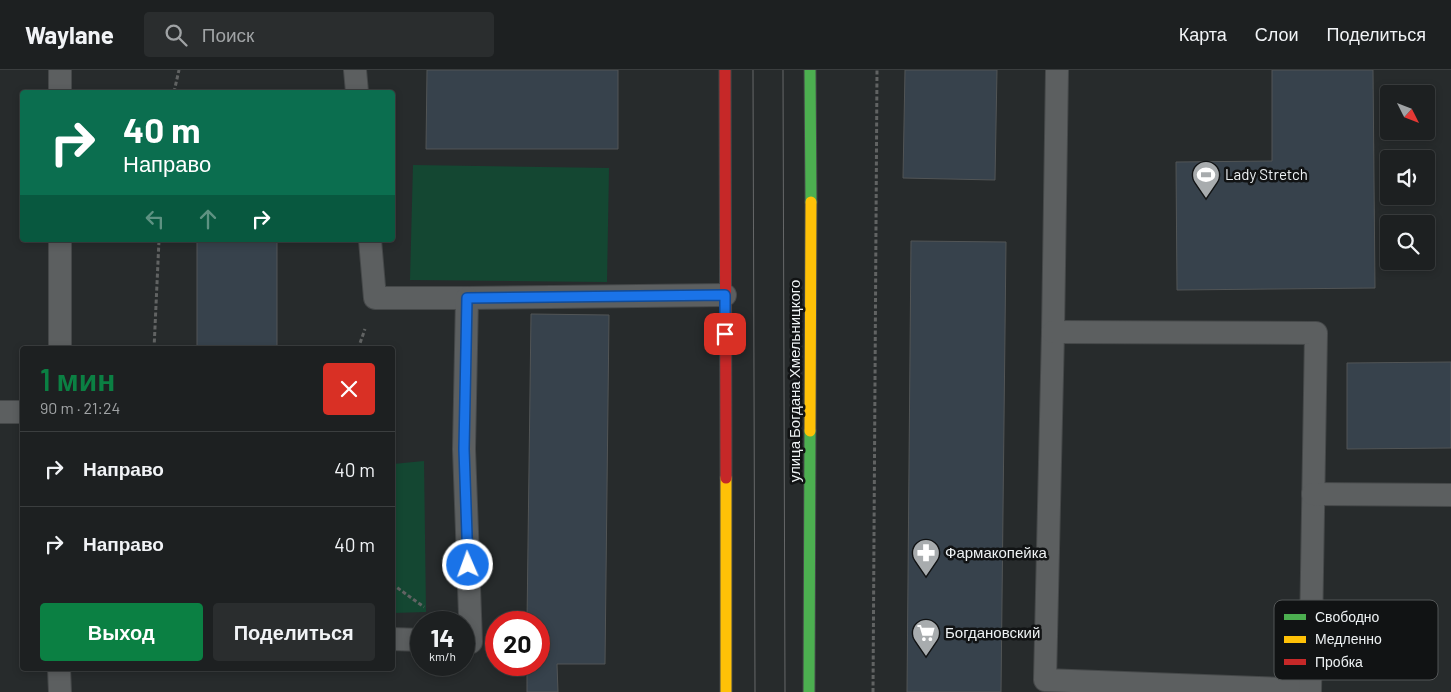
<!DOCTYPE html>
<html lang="ru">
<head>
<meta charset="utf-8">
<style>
  body { margin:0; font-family:Barlow,sans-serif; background:#2a2d2e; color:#f1f3f6; height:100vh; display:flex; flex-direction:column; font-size:19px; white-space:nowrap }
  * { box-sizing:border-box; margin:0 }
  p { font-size:16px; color:#a0a3a5 }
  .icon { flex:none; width:28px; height:28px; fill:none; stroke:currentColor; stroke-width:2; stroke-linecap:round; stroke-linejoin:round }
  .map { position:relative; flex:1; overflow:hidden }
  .details { position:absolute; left:20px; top:276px; width:375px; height:325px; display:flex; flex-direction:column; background:#1d2021; border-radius:5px; box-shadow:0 2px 8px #0003,0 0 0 1px #3b3e3f }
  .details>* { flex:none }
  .hud { position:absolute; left:20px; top:20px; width:375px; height:152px; border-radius:5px; box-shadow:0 2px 8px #0003,0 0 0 1px #3b3e3f; background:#0b6e4f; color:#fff; overflow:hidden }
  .needle { width:32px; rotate:132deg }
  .buttons { position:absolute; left:1380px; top:15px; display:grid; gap:10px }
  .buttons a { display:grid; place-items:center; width:55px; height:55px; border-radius:5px; background:#1d2021; box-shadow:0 2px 8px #0003,0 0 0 1px #3b3e3f; font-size:25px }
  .speed { position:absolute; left:410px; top:541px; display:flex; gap:10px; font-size:25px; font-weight:700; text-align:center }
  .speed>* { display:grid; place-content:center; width:65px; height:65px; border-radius:50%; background:#1d2021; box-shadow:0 2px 8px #0003,0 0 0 1px #3b3e3f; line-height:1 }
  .speed small { font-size:12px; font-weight:400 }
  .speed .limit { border:8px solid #d22; background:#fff; color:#111 }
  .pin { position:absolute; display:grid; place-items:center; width:42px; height:42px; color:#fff; margin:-21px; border-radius:10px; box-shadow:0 2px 8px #0006 }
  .me { position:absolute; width:55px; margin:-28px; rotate:358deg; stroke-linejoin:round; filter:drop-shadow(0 0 4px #0008) }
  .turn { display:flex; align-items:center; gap:18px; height:105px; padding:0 20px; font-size:22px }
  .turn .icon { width:65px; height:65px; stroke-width:2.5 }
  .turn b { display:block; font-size:35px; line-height:42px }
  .lanes { display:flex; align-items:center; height:48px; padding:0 20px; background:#0003; justify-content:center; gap:25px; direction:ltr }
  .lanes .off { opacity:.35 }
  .round { display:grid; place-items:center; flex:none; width:52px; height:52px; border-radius:5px; background:#2a2d2e }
  .overview { display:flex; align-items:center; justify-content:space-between; height:85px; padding:0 20px }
  h1 { font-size:30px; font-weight:600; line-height:38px; color:#0b8043 }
  .cta { display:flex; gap:10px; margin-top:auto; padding:10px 20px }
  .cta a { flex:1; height:58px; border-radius:5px; background:#0b8043; color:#fff; font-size:20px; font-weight:600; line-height:58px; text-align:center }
  .cta a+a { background:#2a2d2e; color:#f1f3f6 }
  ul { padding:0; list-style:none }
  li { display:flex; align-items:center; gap:15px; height:75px; padding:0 20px; border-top:1px solid #3b3e3f }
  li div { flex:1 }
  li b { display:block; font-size:19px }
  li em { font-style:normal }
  header { display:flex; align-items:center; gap:30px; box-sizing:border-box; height:70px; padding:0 25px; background:#1d2021; border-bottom:1px solid #3b3e3f }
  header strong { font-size:24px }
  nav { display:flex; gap:28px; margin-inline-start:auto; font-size:18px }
  .search { width:350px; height:45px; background:#2a2d2e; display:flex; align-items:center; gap:12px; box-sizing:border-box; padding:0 18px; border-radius:5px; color:#a0a3a5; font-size:19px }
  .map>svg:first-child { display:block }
  .green { fill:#144732 }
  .building { fill:#37424c; stroke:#525556 }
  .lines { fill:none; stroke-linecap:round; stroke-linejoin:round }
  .lane-casing { stroke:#454849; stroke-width:24 }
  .fast-casing { stroke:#454849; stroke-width:13 }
  .slow-casing { stroke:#454849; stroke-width:13 }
  .jam-casing { stroke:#454849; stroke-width:13 }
  .path { stroke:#616363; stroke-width:3; stroke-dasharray:4 2.5; stroke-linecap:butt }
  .lane { stroke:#5c5f60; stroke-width:22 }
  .fast { stroke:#4caf50; stroke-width:11 }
  .slow { stroke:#ffc107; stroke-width:11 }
  .jam { stroke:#c62828; stroke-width:11 }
  .tram { stroke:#666869; stroke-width:1 }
  .route-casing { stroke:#114b97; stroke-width:12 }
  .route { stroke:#1a73e8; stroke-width:9 }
  .labels { text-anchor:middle; stroke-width:5; stroke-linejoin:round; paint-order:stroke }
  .poi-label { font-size:15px; fill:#eef2f4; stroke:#111314; text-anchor:start }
  .street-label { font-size:15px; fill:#eef2f4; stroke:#111314 }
  .key { fill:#111314; stroke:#535657; stroke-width:1 }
  .key-label { font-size:14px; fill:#eef2f4 }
</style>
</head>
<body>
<header>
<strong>Waylane</strong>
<div class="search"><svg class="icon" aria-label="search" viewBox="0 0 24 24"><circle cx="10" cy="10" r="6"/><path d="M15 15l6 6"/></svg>Поиск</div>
<nav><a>Карта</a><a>Слои</a><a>Поделиться</a></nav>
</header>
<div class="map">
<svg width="1451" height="622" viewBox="0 0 1451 622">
  <rect width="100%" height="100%" fill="#272b2c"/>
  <g class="green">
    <path d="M413,95L609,98L607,212L410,210Z"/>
    <path d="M424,391L426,542L393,543V394Z"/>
  </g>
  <g class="building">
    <path d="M427,0H618V79H426Z"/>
    <path d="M905,0H997L995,110L903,108Z"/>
    <path d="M1272,0H1373L1375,218L1177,220L1176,92L1272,91Z"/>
    <rect x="197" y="170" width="80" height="109"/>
    <path d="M911,171L1006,172L1001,622H907Z"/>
    <path d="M531,244L609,245L605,594H557L558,622H527V595H539V552H527Z"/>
    <path d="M1451,292V378L1347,379V293Z"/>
  </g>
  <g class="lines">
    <defs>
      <g id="lane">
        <path d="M355,0L357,22"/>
        <path d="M1057,0L1053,262L1045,610L1310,620"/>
        <path d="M60,22V0"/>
        <path d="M370,170L375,228H467L725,225"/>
        <path d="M1053,262L1316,263L1310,622"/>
        <path d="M60,279V170"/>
        <path d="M0,342H22"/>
        <path d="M1313,424L1451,425"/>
        <path d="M392,569L421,570"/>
        <path d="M464,572H471L464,379L467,228"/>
        <path d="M59,599L60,622"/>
      </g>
      <g id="fast">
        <path d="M810,0L811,132"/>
        <path d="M809,622L810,361"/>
      </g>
      <g id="slow">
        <path d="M810,361L811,132"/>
        <path d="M726,408V622"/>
      </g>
      <path id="jam" d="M725,0L726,408"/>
    </defs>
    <use href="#lane" class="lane-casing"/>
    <use href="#fast" class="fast-casing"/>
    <use href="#slow" class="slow-casing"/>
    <use href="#jam" class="jam-casing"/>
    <g class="path">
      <path d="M174,22L179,0"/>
      <path d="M154,279L159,170"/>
      <path d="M358,279L365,259"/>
      <path d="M392,514L424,537"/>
      <path d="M873,622L877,0"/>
    </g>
    <use href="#lane" class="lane"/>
    <use href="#fast" class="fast"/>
    <use href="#slow" class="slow"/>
    <use href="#jam" class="jam"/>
    <g class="tram">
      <path d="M753,0L755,622"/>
      <path d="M783,0L785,622"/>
    </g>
  </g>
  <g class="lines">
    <defs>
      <path id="route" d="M468,495L464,379L467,228L725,225V264"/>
    </defs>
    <use href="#route" class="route-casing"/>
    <use href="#route" class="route"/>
  </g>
  <defs>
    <symbol id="stadium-pin" viewBox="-11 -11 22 30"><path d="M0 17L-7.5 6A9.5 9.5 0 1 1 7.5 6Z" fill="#a8acae" stroke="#111314"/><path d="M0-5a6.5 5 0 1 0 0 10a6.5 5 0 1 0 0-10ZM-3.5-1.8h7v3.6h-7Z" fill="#fff"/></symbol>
    <symbol id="pharmacy-pin" viewBox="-11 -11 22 30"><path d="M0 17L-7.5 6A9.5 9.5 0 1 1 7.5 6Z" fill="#a8acae" stroke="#111314"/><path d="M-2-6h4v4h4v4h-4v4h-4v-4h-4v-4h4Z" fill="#fff"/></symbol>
    <symbol id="supermarket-pin" viewBox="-11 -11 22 30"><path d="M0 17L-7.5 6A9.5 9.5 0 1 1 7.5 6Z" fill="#a8acae" stroke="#111314"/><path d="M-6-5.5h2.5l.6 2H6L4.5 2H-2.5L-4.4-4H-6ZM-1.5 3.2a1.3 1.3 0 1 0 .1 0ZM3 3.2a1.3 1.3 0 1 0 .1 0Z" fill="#fff"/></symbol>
  </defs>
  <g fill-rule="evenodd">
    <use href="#stadium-pin" x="1190" y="89" width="32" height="43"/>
    <use href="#pharmacy-pin" x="910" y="467" width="32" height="43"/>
    <use href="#supermarket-pin" x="910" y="547" width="32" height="43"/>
  </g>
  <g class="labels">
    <g class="poi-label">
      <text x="1225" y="110">Lady Stretch</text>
      <text x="945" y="488">Фармакопейка</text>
      <text x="945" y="568">Богдановский</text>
    </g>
    <g class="street-label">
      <text transform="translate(795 311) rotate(-90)" y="5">улица Богдана Хмельницкого</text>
    </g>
  </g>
  <rect x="1274" y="530" width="164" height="80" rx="8" class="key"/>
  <rect x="1284" y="544" width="22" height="6" fill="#4caf50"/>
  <rect x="1284" y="566" width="22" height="7" fill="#ffc107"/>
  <rect x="1284" y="589" width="22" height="6" fill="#c62828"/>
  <g class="key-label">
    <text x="1315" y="552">Свободно</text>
    <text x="1315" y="574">Медленно</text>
    <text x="1315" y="597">Пробка</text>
  </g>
</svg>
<div class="buttons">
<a><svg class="needle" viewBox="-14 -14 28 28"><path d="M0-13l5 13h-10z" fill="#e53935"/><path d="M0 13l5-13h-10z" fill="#a0a3a5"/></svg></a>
<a><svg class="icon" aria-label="sound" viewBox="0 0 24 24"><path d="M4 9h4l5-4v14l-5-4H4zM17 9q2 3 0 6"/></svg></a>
<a><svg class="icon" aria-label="search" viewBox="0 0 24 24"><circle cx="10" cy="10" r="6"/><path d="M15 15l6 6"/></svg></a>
</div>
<div class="speed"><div>14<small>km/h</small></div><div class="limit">20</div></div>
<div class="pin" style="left:725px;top:264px;background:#d93025"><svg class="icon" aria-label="arrive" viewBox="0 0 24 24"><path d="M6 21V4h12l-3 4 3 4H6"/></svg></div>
<svg class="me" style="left:468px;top:495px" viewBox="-20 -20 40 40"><circle r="17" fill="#1a73e8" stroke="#fff" stroke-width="3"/><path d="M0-11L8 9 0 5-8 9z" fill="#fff"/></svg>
<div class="hud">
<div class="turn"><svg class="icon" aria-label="right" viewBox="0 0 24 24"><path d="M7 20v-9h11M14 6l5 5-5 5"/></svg><div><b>40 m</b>Направо</div></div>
<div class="lanes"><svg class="icon off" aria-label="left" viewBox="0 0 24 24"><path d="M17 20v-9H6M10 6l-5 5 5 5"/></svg><svg class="icon off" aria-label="ahead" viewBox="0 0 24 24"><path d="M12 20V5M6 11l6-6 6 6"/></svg><svg class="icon" aria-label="right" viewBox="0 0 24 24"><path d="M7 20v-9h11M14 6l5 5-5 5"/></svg></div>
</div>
<section class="details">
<div class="overview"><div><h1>1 мин</h1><p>90 m · 21:24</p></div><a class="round" style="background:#d93025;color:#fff"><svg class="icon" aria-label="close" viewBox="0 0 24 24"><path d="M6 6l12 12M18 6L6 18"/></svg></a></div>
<ul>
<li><svg class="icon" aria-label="right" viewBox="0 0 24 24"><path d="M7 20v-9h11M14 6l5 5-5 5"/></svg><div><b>Направо</b></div><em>40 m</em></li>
<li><svg class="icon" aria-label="right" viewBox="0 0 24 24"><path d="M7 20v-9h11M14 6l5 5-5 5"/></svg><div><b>Направо</b></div><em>40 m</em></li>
</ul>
<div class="cta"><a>Выход</a><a>Поделиться</a></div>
</section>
</div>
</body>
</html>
